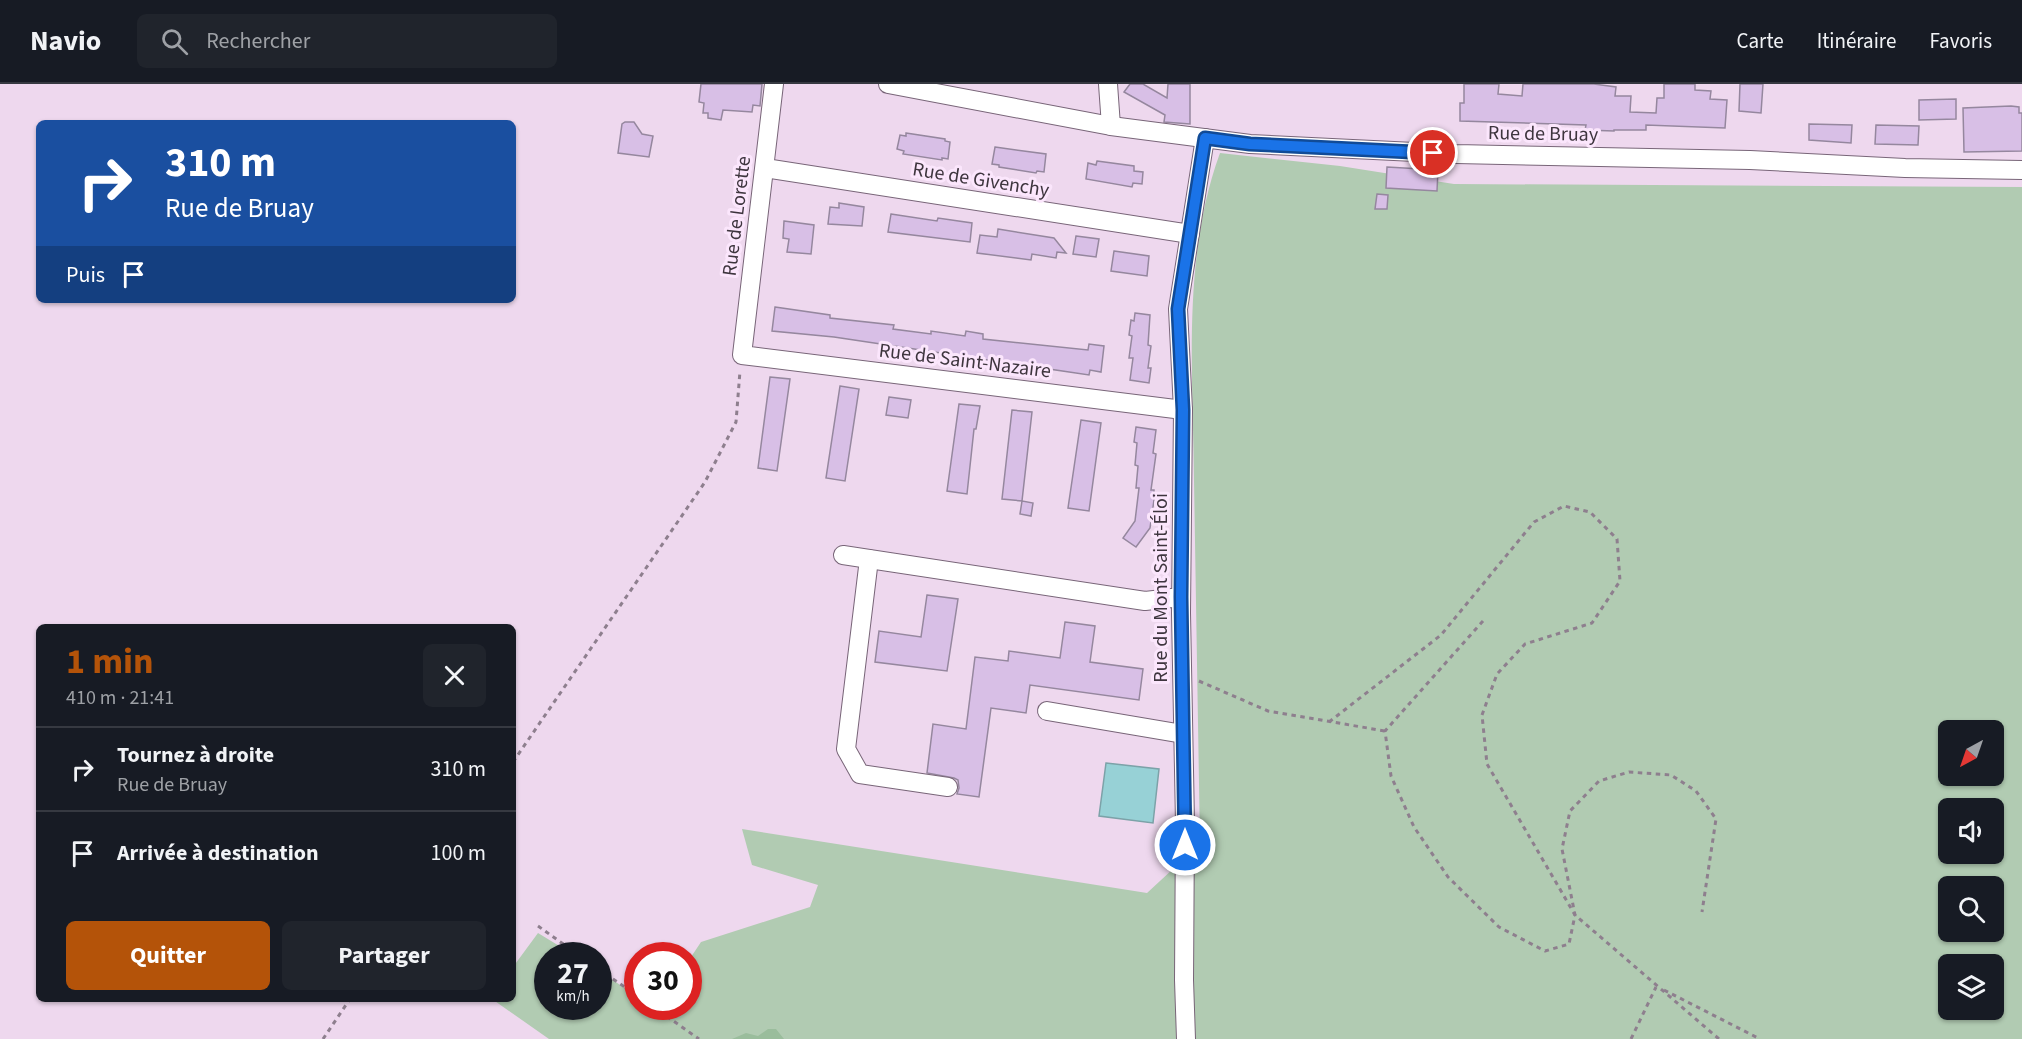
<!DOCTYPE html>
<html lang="fr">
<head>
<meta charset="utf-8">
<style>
  body { margin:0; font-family:"Source Sans 3",sans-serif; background:#20242c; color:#f1f3f6; height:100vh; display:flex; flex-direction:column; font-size:22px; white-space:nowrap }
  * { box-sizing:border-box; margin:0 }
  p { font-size:20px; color:#9ea1a6 }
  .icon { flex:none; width:33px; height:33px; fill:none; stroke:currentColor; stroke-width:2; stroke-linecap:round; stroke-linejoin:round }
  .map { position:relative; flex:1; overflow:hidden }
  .panel { position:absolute; left:36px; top:540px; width:480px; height:378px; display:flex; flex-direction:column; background:#171b24; border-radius:9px; box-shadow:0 2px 4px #0004 }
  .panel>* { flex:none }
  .guide { position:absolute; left:36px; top:36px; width:480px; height:183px; border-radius:9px; box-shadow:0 2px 4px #0004; background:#1a4fa0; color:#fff; overflow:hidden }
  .needle { width:39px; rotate:220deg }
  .controls { position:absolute; left:1938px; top:636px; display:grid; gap:12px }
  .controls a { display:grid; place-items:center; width:66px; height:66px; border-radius:9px; background:#171b24; box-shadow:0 2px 4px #0004; font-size:30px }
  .speed { position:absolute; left:534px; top:858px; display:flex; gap:12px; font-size:30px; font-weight:700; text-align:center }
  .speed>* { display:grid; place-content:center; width:78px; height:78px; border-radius:50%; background:#171b24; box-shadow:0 2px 4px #0004; line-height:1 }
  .speed small { font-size:15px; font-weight:400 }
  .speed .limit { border:9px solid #d22; background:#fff; color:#111 }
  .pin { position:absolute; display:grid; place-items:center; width:51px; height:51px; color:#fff; margin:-26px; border:3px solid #fff; border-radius:50%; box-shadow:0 2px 6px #0007 }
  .me { position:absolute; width:66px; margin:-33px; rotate:0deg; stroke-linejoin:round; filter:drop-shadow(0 0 4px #0008) }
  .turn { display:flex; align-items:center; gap:21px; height:126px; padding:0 30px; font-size:27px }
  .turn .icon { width:78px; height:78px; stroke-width:2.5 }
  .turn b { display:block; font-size:42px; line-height:51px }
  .then { display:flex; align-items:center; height:57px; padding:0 30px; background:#0003; gap:12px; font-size:22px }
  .round { display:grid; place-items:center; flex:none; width:63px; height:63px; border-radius:9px; background:#20242c }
  .overview { display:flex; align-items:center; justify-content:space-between; height:102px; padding:0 30px }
  h1 { font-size:36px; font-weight:700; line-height:45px; color:#b45309 }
  .button { display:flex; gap:12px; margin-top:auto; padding:12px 30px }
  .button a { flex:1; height:69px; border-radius:9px; background:#b45309; color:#fff; font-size:24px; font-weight:700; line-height:69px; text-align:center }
  .button a+a { background:#20242c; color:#f1f3f6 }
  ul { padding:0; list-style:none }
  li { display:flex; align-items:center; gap:18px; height:84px; padding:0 30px; border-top:2px solid #363941 }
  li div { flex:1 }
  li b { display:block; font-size:22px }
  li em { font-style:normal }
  header { display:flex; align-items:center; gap:36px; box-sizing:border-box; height:84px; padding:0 30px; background:#171b24; border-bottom:2px solid #363941 }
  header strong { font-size:28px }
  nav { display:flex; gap:33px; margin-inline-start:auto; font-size:21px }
  .search { width:420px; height:54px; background:#20242c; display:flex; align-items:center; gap:15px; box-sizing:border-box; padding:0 21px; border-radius:9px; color:#9ea1a6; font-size:22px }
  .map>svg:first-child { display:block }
  .green { fill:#b1cbb2; fill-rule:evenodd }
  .forest { fill:#9abd9c }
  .water { fill:#97d1d6; stroke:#7ca2a8; stroke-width:1.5 }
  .building { fill:#d8bfe6; stroke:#95879e; stroke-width:1.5 }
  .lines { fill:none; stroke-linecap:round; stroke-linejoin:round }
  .minor-casing { stroke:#786578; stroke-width:20 }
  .path { stroke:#8e7f8e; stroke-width:3; stroke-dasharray:4.5 4.5; stroke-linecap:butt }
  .minor { stroke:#fff; stroke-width:18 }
  .route-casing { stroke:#114b97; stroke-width:15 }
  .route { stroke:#1a73e8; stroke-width:10 }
  .labels { text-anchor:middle; stroke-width:6; stroke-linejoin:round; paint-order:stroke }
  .street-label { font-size:20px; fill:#3e353e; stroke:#fbe6fc }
</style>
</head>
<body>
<header>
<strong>Navio</strong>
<div class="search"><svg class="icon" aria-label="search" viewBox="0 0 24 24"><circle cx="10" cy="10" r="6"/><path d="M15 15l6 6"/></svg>Rechercher</div>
<nav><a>Carte</a><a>Itinéraire</a><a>Favoris</a></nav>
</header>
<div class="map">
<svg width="2022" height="955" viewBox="0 0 2022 955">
  <rect width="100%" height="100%" fill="#eed8ee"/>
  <path class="green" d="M1220,69L1340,82L1454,100L2022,103V955H549L492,915H513V883L538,849L574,871L548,872V922H598L599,887L637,912L638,922H688L689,876L701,858L810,823L818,801L752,781L742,745L1147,809L1200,760C1198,639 1196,518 1194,397C1193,288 1182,173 1220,69ZM1948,646H1994V692H1948ZM1948,724H1994V770H1948ZM1948,802H1994V848H1948ZM1948,880H1994V926H1948Z"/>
  <path class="forest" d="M768,945H776L784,955H732L746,949L758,952Z"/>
  <path class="water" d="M1106,679L1159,685L1153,739L1099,732Z"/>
  <g class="building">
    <path d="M701,0H762L760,22L753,21L752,28L723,26L721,36L708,34V29H703L704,19L699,18Z"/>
    <path d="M1130,0H1143L1167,14L1168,0H1190V40L1164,38L1165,31L1124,8Z"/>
    <path d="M1464,0H1499L1498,10L1522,12L1523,0H1594L1616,3L1615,12H1631L1630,28L1656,29L1657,14H1664V0H1695V6L1711,7L1710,15L1727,16L1725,44L1646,41V46H1614V47L1585,46L1586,41L1460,37V19H1464Z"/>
    <path d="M1740,0H1763L1761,29L1739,27Z"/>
    <path d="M1956,15V35L1919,36V16Z"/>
    <path d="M2011,22L2019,23V29H2022V67L1964,68L1963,24Z"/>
    <path d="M625,38H634L642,50L653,52L649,73L618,69L622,40Z"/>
    <path d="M1809,40L1852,41L1851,59L1809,56Z"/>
    <path d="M1876,41L1919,42L1918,61L1875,60Z"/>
    <path d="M906,49L945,55V57L950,58L948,75L942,74V76L903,70L904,67L897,65L900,51L906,52Z"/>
    <path d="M995,63L1046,70L1044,88L1037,87L1036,89L999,83V81L992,80Z"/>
    <path d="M1097,77L1134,82V87L1143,88L1142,100L1133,99L1132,103L1086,95L1088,79L1096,81Z"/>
    <path d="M1387,83L1438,86L1437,107L1386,104Z"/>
    <path d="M1377,110L1388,111L1387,125H1375Z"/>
    <path d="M839,119L864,123L862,142L828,140L830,123L839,124Z"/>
    <path d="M891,130L937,137L938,134L972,139L970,158L888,148Z"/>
    <path d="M784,137L814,141L811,170L787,168L789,155L783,154Z"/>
    <path d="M998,145L1054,154L1066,169L1057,168L1056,174L1032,170L1031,176L977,169L980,151L997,153Z"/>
    <path d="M1076,152L1099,155L1096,173L1073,170Z"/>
    <path d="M1114,167L1149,172L1147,192L1111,187Z"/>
    <path d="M775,223L830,231V234L894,241L893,245L931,250V247L965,252L966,247L983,250V255L1088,266L1089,260L1104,262L1101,288L1090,286L1089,291L834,253L772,247Z"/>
    <path d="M1135,229L1150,231L1148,261L1151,262L1148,284H1151L1149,299L1130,296L1133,274H1129L1132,252L1129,251L1131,236L1134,237Z"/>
    <path d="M770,293L790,295L777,387L758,384Z"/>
    <path d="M840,302L859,305L845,397L826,394Z"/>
    <path d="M889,313L911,316L908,334L886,331Z"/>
    <path d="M959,320L980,322L976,345H974L967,410L947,407Z"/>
    <path d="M1012,326L1032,328L1022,417L1033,419L1031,432L1020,430L1022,417L1002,415Z"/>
    <path d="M1081,336L1101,339L1089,427L1068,424Z"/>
    <path d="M1136,343L1156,346L1153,369L1156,370L1151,406H1154V416L1150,444L1136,463L1123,454L1135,437L1139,404H1136L1138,382L1135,381L1137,359L1134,358Z"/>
    <path d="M927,511L958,515L947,587L875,578L879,547L921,553Z"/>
    <path d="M1065,538L1095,542L1090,578L1143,585L1139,616L1030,601L1026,629L991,624L979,713L957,710L959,704L958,696L954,694L927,689L933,640L966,645L975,573L1008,577L1009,567L1060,574Z"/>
  </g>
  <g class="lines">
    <defs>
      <g id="minor">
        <path d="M774,0L742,271L1183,326"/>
        <path d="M888,0L1111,42L1250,60L1456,70L1750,76L1905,84L2022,86"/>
        <path d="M1108,0L1111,42"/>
        <path d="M765,84L1190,150"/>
        <path d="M843,471L1145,517L1181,513"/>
        <path d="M869,475L846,665L860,690L948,703"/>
        <path d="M1047,627L1183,650"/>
        <path d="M1186,955L1184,896L1185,739L1181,529L1183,326L1178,225L1205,54"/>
      </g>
    </defs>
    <use href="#minor" class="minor-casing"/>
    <g class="path">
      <path d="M1483,537L1385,647L1391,692L1414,743L1448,793L1499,843L1545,867L1569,860L1575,831L1562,765L1570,727L1599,697L1629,688L1671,691L1696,707L1716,735L1702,828"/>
      <path d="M1199,597L1268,627L1385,647"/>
      <path d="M1329,638L1441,551L1534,438L1564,422L1590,428L1617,455L1620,497L1592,539L1525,560L1497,590L1482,631L1487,680L1575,831L1719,955"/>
      <path d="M513,678L705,398L736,338L740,287"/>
      <path d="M538,842L580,872"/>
      <path d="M598,885L638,912"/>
      <path d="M1664,906L1760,955"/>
      <path d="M652,922L699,955"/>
      <path d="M323,955L350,915"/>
      <path d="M1631,955L1656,903"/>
    </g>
    <use href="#minor" class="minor"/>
  </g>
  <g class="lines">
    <defs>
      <path id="route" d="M1185,761L1181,513L1183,326L1178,225L1205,54L1250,60L1433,69"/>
    </defs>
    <use href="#route" class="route-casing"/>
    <use href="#route" class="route"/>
  </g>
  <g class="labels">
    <g class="street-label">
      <text transform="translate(1543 49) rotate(1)" y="7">Rue de Bruay</text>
      <text transform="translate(981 95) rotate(9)" y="7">Rue de Givenchy</text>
      <text transform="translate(736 132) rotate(-83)" y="7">Rue de Lorette</text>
      <text transform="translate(965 276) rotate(7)" y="7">Rue de Saint-Nazaire</text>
      <text transform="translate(1160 504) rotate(-90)" y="7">Rue du Mont Saint-Éloi</text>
    </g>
  </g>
</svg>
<div class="controls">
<a><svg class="needle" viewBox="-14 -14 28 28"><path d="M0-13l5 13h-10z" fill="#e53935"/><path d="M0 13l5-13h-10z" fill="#9ea1a6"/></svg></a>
<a><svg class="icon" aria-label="sound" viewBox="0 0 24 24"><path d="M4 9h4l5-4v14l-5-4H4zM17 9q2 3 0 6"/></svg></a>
<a><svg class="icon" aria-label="search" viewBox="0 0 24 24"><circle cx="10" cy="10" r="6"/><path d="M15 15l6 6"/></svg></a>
<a><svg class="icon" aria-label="layers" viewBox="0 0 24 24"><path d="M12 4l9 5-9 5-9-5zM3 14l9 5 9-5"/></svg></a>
</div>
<div class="speed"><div>27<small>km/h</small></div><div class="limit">30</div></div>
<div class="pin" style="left:1433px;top:69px;background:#d93025"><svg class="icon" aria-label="arrive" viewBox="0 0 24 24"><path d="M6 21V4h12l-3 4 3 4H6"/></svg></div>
<svg class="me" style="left:1185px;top:761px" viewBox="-20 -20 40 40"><circle r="17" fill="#1a73e8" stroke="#fff" stroke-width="3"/><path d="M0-11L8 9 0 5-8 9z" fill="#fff"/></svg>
<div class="guide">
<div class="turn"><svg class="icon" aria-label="right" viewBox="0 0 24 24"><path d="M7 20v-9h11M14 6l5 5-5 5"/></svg><div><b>310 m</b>Rue de Bruay</div></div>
<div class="then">Puis<svg class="icon" aria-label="arrive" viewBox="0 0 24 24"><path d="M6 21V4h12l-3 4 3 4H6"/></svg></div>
</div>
<section class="panel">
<div class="overview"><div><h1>1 min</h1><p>410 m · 21:41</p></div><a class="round"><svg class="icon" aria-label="close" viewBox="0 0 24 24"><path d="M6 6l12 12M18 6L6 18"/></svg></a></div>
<ul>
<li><svg class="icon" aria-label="right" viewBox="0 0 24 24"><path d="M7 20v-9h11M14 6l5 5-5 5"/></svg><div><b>Tournez à droite</b><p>Rue de Bruay</p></div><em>310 m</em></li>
<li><svg class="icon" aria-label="arrive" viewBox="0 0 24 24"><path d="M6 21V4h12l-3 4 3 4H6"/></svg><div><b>Arrivée à destination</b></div><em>100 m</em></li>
</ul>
<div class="button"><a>Quitter</a><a>Partager</a></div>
</section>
</div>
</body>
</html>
